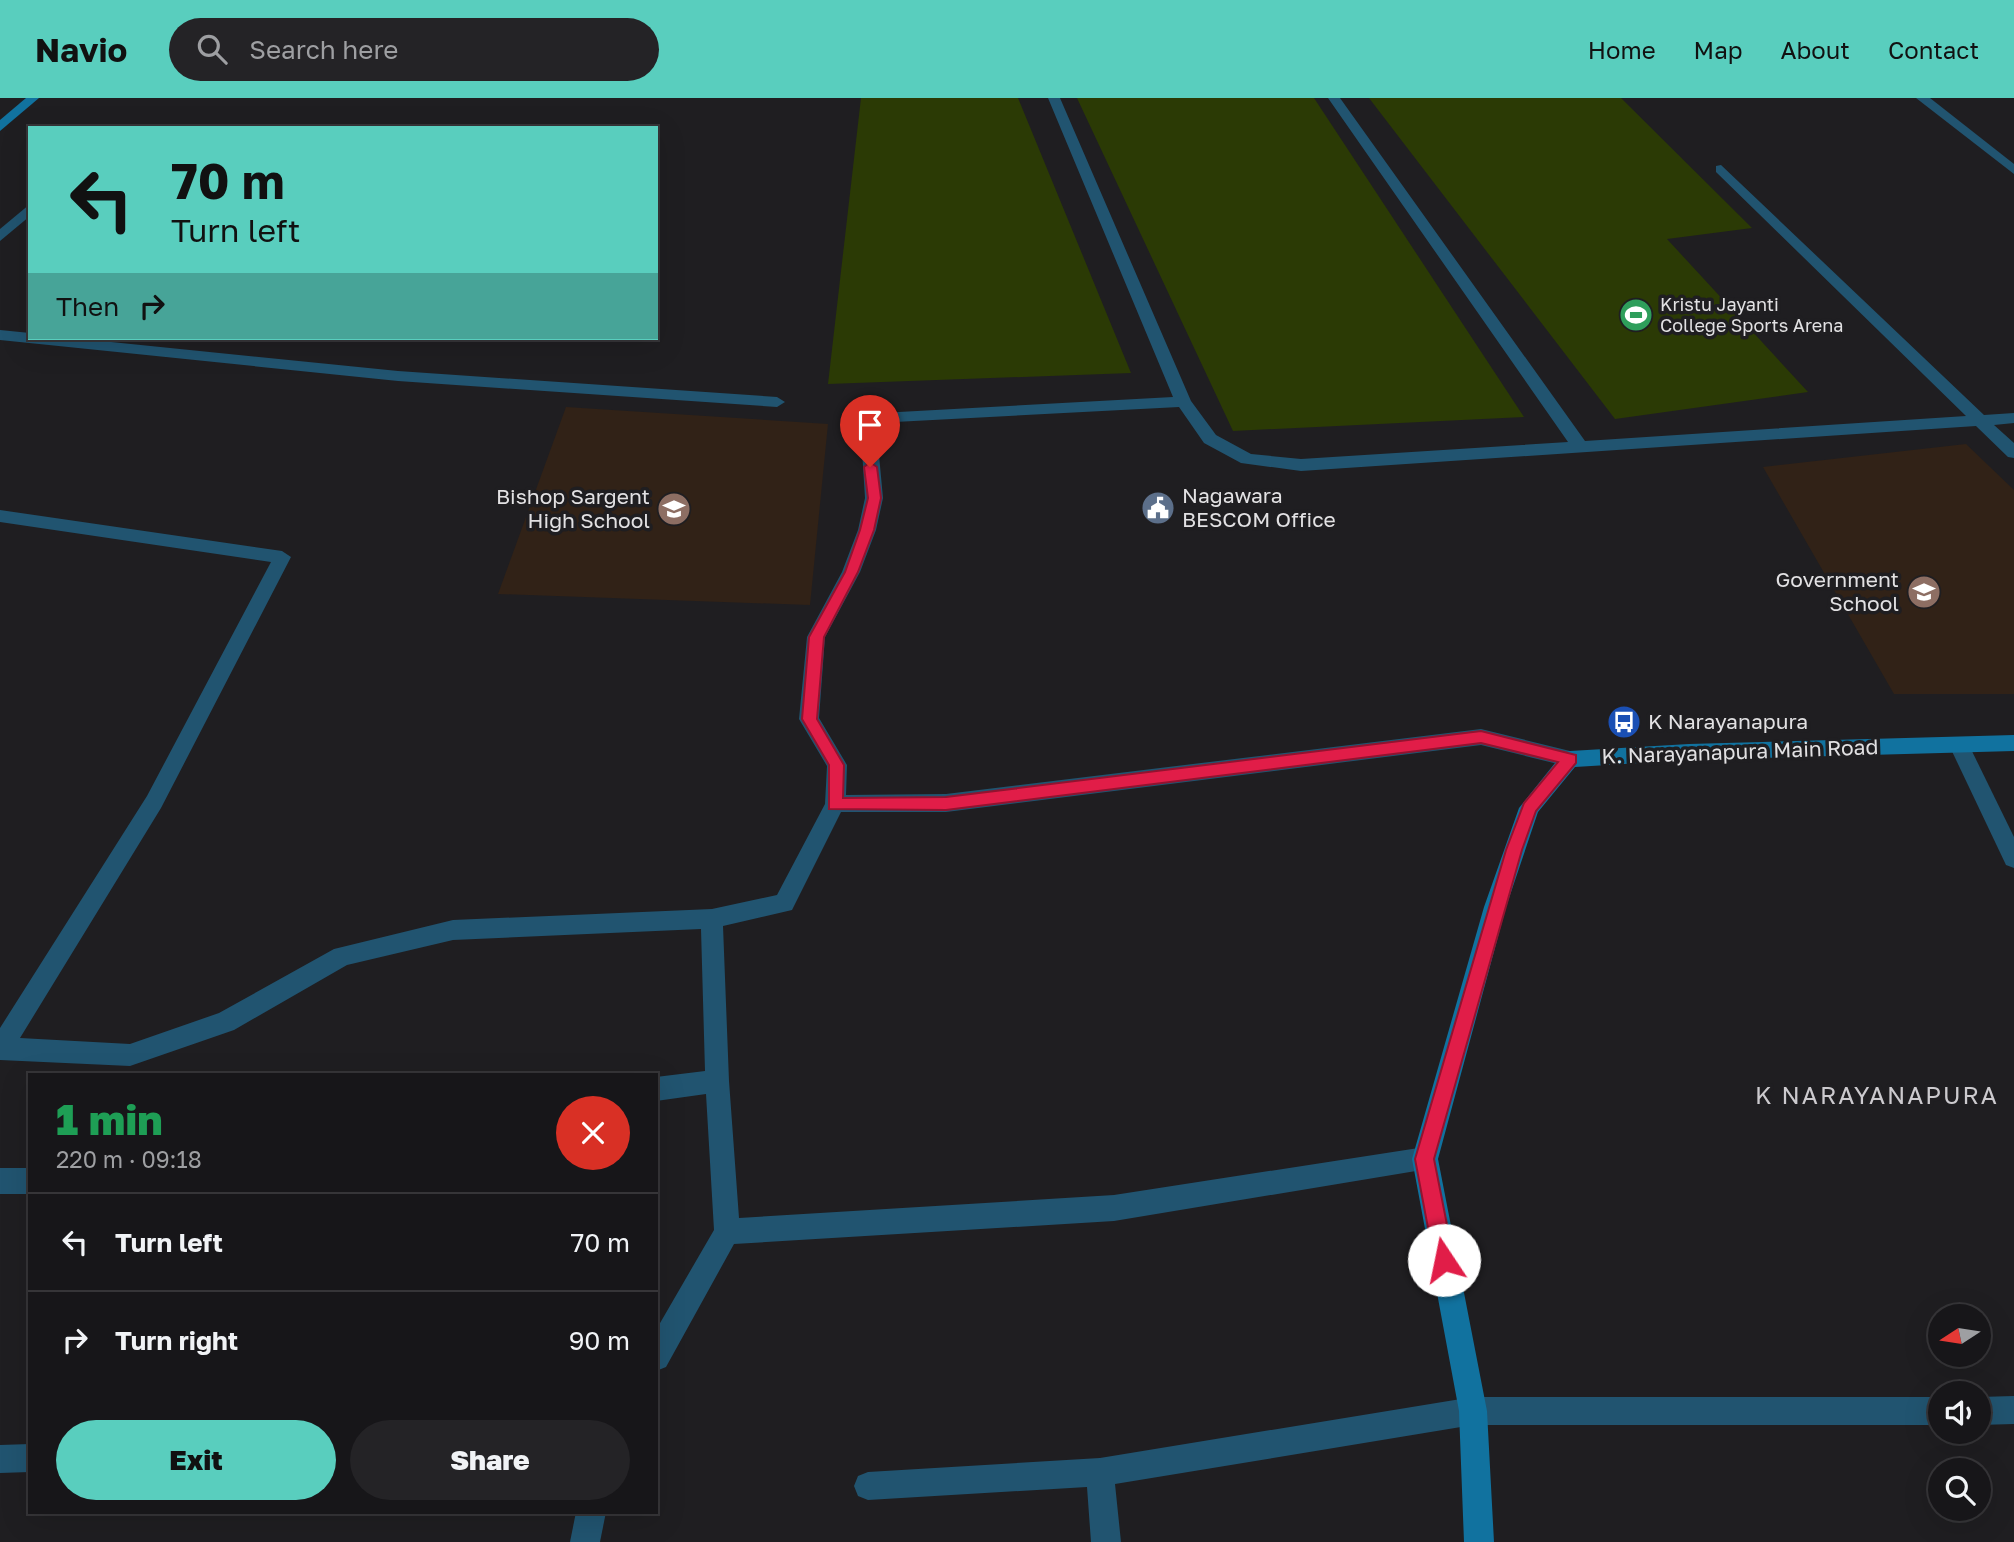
<!DOCTYPE html>
<html lang="en">
<head>
<meta charset="utf-8">
<style>
  body { margin:0; font-family:"Golos Text",sans-serif; background:#242326; color:#f1f3f6; height:100vh; display:flex; flex-direction:column; font-size:26px; white-space:nowrap }
  * { box-sizing:border-box; margin:0 }
  p { font-size:23px; color:#9e9fa2 }
  .icon { flex:none; width:38px; height:38px; fill:none; stroke:currentColor; stroke-width:2; stroke-linecap:round; stroke-linejoin:round }
  .map { position:relative; flex:1; overflow:hidden }
  .panel { position:absolute; left:28px; top:975px; width:630px; height:441px; display:flex; flex-direction:column; background:#171619; border-radius:0px; box-shadow:0 7px 28px #0002,0 0 0 2px #363538 }
  .panel>* { flex:none }
  .top-card { position:absolute; left:28px; top:28px; width:630px; height:214px; border-radius:0px; box-shadow:0 7px 28px #0002,0 0 0 2px #363538; background:#59cebe; color:#111; overflow:hidden }
  .needle { width:46px; rotate:258deg }
  .controls { position:absolute; left:1928px; top:1206px; display:grid; gap:14px }
  .controls a { display:grid; place-items:center; width:63px; height:63px; border-radius:50%; background:#171619; box-shadow:0 7px 28px #0002,0 0 0 2px #363538; font-size:35px }
  .pin { position:absolute; display:grid; place-items:center; width:60px; height:60px; color:#fff; margin:-72px -30px; border-radius:50% 50% 50% 0; rotate:-45deg; box-shadow:0 0 7px #0007 }
  .pin .icon { rotate:45deg }
  .me { position:absolute; width:77px; margin:-38px; rotate:349deg; stroke-linejoin:round; filter:drop-shadow(0 0 5px #0008) }
  .turn { display:flex; align-items:center; gap:24px; height:147px; padding:0 28px; font-size:32px }
  .turn .icon { width:91px; height:91px; stroke-width:2.5 }
  .turn b { display:block; font-size:49px; line-height:60px }
  .then { display:flex; align-items:center; height:66px; padding:0 28px; background:#0003; gap:14px; font-size:26px }
  .round { display:grid; place-items:center; flex:none; width:74px; height:74px; border-radius:37px; background:#242326 }
  .summary { display:flex; align-items:center; justify-content:space-between; height:119px; padding:0 28px }
  h1 { font-size:42px; font-weight:800; line-height:52px; color:#1e9e55 }
  .cta { display:flex; gap:14px; margin-top:auto; padding:14px 28px }
  .cta a { flex:1; height:80px; border-radius:42px; background:#59cebe; color:#111; font-size:28px; font-weight:800; line-height:80px; text-align:center }
  .cta a+a { background:#242326; color:#f1f3f6 }
  ul { padding:0; list-style:none }
  li { display:flex; align-items:center; gap:21px; height:98px; padding:0 28px; border-top:2px solid #363538 }
  li div { flex:1 }
  li b { display:block; font-size:26px }
  li em { font-style:normal }
  header { display:flex; align-items:center; gap:42px; box-sizing:border-box; height:98px; padding:0 35px; background:#59cebe; color:#111 }
  header strong { font-size:33px }
  nav { display:flex; gap:38px; margin-inline-start:auto; font-size:24px }
  .search { width:490px; height:63px; background:#242326; display:flex; align-items:center; gap:18px; box-sizing:border-box; padding:0 24px; border-radius:38px; color:#9e9fa2; font-size:26px }
  .map>svg:first-child { display:block }
  .education { fill:#312217 }
  .green { fill:#2b3a05 }
  .lines { fill:none; stroke-linecap:round; stroke-linejoin:round }
  .street { fill:#215470; fill-rule:evenodd }
  .secondary { fill:#11729f; fill-rule:evenodd }
  .route { fill:#e11d48; stroke:#92132f; stroke-width:2 }
  .labels { text-anchor:middle; stroke-width:7; stroke-linejoin:round; paint-order:stroke }
  .far-poi-label { font-size:18px; fill:#e2e1e3; stroke:#1f1e21; text-anchor:start }
  .poi-label { font-size:21px; fill:#e2e1e3; stroke:#1f1e21; text-anchor:start }
  .street-label { font-size:21px; fill:#e2e1e3; stroke:#1f1e21 }
  .quarter-label { font-size:24px; letter-spacing:2px; fill:#cccace; stroke:#1f1e21 }
</style>
</head>
<body>
<header>
<strong>Navio</strong>
<div class="search"><svg class="icon" aria-label="search" viewBox="0 0 24 24"><circle cx="10" cy="10" r="6"/><path d="M15 15l6 6"/></svg>Search here</div>
<nav><a>Home</a><a>Map</a><a>About</a><a>Contact</a></nav>
</header>
<div class="map">
<svg width="2014" height="1444" viewBox="0 0 2014 1444">
  <rect width="100%" height="100%" fill="#1f1e21"/>
  <g class="education">
    <path d="M566,309L828,326L810,507L498,496Z"/>
    <path d="M1966,346L2014,392V596H1894L1763,369Z"/>
  </g>
  <g class="green">
    <path d="M861,0H1018L1131,275L828,286Z"/>
    <path d="M1077,0H1314L1524,319L1233,333Z"/>
    <path d="M1369,0H1621L1752,130L1667,141L1808,294L1615,321Z"/>
  </g>
  <g class="lines">
    <g class="street">
      <path d="M1048,0H1060L1191,303L1216,337L1251,356L1301,361L1568,344L1328,0H1340L1585,343L1966,318L1716,74V68L1721,67L1984,317L2014,315V325L1994,327L2014,345V360L2008,359L1976,328L1301,373L1241,365L1204,345L1179,309L876,325L883,400L876,432L860,474L825,539L819,620L847,667L846,697L946,696L1481,631L1570,653L1577,655L1580,661L1577,667L1570,669L1481,647L946,714H841L792,812L723,828L729,983L739,1120L1114,1097L1425,1049L1434,1052L1438,1061L1434,1070L1114,1123L734,1146L666,1269L656,1273V1232L714,1132L706,996L656,1003V979L705,973L701,831L453,842L347,867L234,932L130,968L0,962V930L147,698L271,464L0,424V412L282,453L291,459L161,710L20,940L130,946L219,915L334,851L453,822L712,811L777,797L825,706L827,668L799,621L807,539L842,474L858,432L865,400L860,320L862,316L1173,299Z"/>
      <path d="M1916,0H1930L2014,66V76Z"/>
      <path d="M30,106V118L0,143V131Z"/>
      <path d="M0,232L30,235V240H72L398,273L777,299L785,304L777,309L398,283L0,242Z"/>
      <path d="M1959,639L1966,641L2014,739V770L2006,767L1949,647L1952,641Z"/>
      <rect x="0" y="1070" width="30" height="26"/>
      <path d="M2014,1298V1326L1979,1327V1299Z"/>
      <path d="M1473,1299H1941V1327H1473L1115,1386L1121,1444H1091L1087,1389L868,1402L858,1398L854,1388L858,1378L868,1374L1100,1360Z"/>
      <path d="M30,1346V1374L0,1375V1347Z"/>
      <path d="M576,1414H606L600,1444H570Z"/>
    </g>
    <g class="secondary">
      <path d="M26,0H39L0,33V22Z"/>
      <path d="M2014,637V653L1689,662L1575,669L1538,714L1506,809L1438,1061L1487,1313L1494,1444H1464L1459,1313L1412,1061L1484,809L1519,710L1563,655L1570,653L1689,646Z"/>
    </g>
  </g>
  <path class="route" d="M870,364L877,369L881,400L874,432L858,474L824,539L817,621L844,667L843,700L946,699L1481,633L1576,657V665L1536,713L1522,752L1434,1061L1454,1162L1451,1169L1444,1172L1437,1169L1434,1162L1415,1061L1506,752L1524,705L1558,664L1481,645L946,712L829,711V667L802,621L809,539L845,474L860,432L868,400L864,369Z"/>
  <defs>
    <symbol id="stadium-disc" viewBox="-11 -11 22 22"><circle r="9.5" fill="#2e9e5b" stroke="#1f1e21"/><path d="M0-5a6.5 5 0 1 0 0 10a6.5 5 0 1 0 0-10ZM-3.5-1.8h7v3.6h-7Z" fill="#fff"/></symbol>
    <symbol id="civic-disc" viewBox="-11 -11 22 22"><circle r="9.5" fill="#5c6f8a" stroke="#1f1e21"/><path d="M-.6-6.5H3V-4.5H.6V-3L4-1V1h2V6H-6V1h2V-1L-.6-3ZM-1.2 2.5V6h2.4V2.5Z" fill="#fff"/></symbol>
    <symbol id="school-disc" viewBox="-11 -11 22 22"><circle r="9.5" fill="#8d6e63" stroke="#1f1e21"/><path d="M0-5L7-2L0 1L-7-2ZM-4 1L0 2.5L4 1V4Q0 6-4 4Z" fill="#fff"/></symbol>
    <symbol id="bus-disc" viewBox="-11 -11 22 22"><circle r="9.5" fill="#1a4fb4" stroke="#1f1e21"/><path d="M-5-6H5V4H4V6H2V4H-2V6H-4V4H-5ZM-3.5-4V0h7V-4ZM-3.5 1.2v1.5H-2V1.2ZM2 1.2v1.5H3.5V1.2Z" fill="#fff"/></symbol>
  </defs>
  <g fill-rule="evenodd">
    <use href="#stadium-disc" x="1617" y="198" width="38" height="38"/>
    <use href="#civic-disc" x="1139" y="391" width="38" height="38"/>
    <use href="#school-disc" x="655" y="392" width="38" height="38"/>
    <use href="#school-disc" x="1905" y="475" width="38" height="38"/>
    <use href="#bus-disc" x="1605" y="605" width="38" height="38"/>
  </g>
  <g class="labels">
    <g class="far-poi-label">
      <text x="1660" y="213">Kristu Jayanti<tspan x="1660" dy="21">College Sports Arena</tspan></text>
    </g>
    <g class="poi-label">
      <text x="1182" y="405">Nagawara<tspan x="1182" dy="24">BESCOM Office</tspan></text>
      <text x="650" y="406" text-anchor="end">Bishop Sargent<tspan x="650" dy="24">High School</tspan></text>
      <text x="1899" y="489" text-anchor="end">Government<tspan x="1899" dy="24">School</tspan></text>
      <text x="1648" y="631">K Narayanapura</text>
    </g>
    <g class="street-label">
      <text transform="translate(1740 654) rotate(-2)" y="7">K. Narayanapura Main Road</text>
    </g>
    <g class="quarter-label">
      <text x="1877" y="1006">K NARAYANAPURA</text>
    </g>
  </g>
</svg>
<div class="controls">
<a><svg class="needle" viewBox="-14 -14 28 28"><path d="M0-13l5 13h-10z" fill="#e53935"/><path d="M0 13l5-13h-10z" fill="#9e9fa2"/></svg></a>
<a><svg class="icon" aria-label="sound" viewBox="0 0 24 24"><path d="M4 9h4l5-4v14l-5-4H4zM17 9q2 3 0 6"/></svg></a>
<a><svg class="icon" aria-label="search" viewBox="0 0 24 24"><circle cx="10" cy="10" r="6"/><path d="M15 15l6 6"/></svg></a>
</div>
<div class="pin" style="left:870px;top:369px;background:#d93025"><svg class="icon" aria-label="arrive" viewBox="0 0 24 24"><path d="M6 21V4h12l-3 4 3 4H6"/></svg></div>
<svg class="me" style="left:1444px;top:1162px" viewBox="-20 -20 40 40"><circle r="19" fill="#fff"/><path d="M0-13L10 11 0 6-10 11z" fill="#e11d48"/></svg>
<div class="top-card">
<div class="turn"><svg class="icon" aria-label="left" viewBox="0 0 24 24"><path d="M17 20v-9H6M10 6l-5 5 5 5"/></svg><div><b>70 m</b>Turn left</div></div>
<div class="then">Then<svg class="icon" aria-label="right" viewBox="0 0 24 24"><path d="M7 20v-9h11M14 6l5 5-5 5"/></svg></div>
</div>
<section class="panel">
<div class="summary"><div><h1>1 min</h1><p>220 m · 09:18</p></div><a class="round" style="background:#d93025;color:#fff"><svg class="icon" aria-label="close" viewBox="0 0 24 24"><path d="M6 6l12 12M18 6L6 18"/></svg></a></div>
<ul>
<li><svg class="icon" aria-label="left" viewBox="0 0 24 24"><path d="M17 20v-9H6M10 6l-5 5 5 5"/></svg><div><b>Turn left</b></div><em>70 m</em></li>
<li><svg class="icon" aria-label="right" viewBox="0 0 24 24"><path d="M7 20v-9h11M14 6l5 5-5 5"/></svg><div><b>Turn right</b></div><em>90 m</em></li>
</ul>
<div class="cta"><a>Exit</a><a>Share</a></div>
</section>
</div>
</body>
</html>
